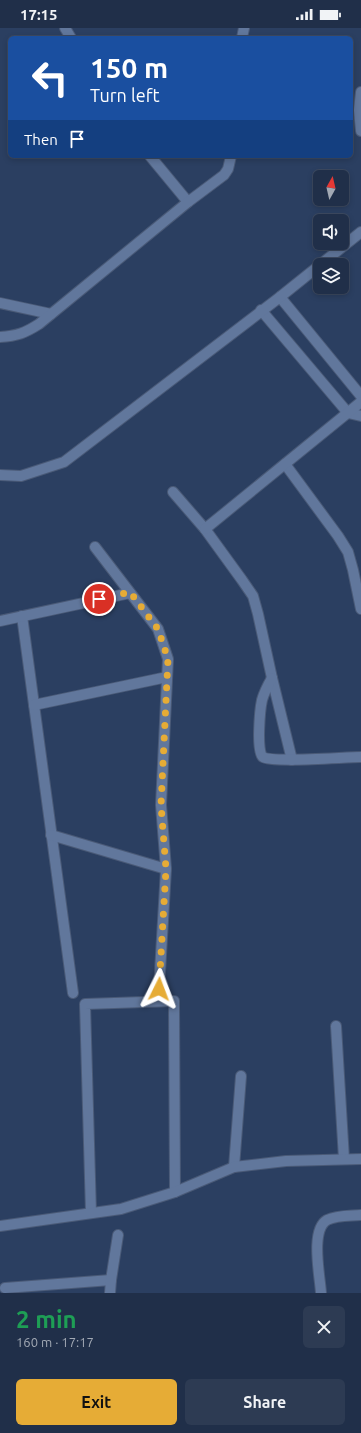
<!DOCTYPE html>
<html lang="en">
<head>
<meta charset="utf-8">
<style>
  body { margin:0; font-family:Ubuntu,sans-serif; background:#2d3b53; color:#f1f3f6; height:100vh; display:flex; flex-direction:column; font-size:15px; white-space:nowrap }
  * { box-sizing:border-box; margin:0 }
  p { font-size:13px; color:#a2a9b4 }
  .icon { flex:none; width:22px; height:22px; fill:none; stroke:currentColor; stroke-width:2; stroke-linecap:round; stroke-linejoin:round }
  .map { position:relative; height:1265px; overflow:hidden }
  .drawer { display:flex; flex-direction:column; background:#202f49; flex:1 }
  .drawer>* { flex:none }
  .banner { position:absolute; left:8px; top:8px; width:345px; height:122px; border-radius:6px; box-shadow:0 2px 6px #0003,0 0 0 1px #3d4a61; background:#1a4fa0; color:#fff; overflow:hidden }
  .needle { width:26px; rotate:8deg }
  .buttons { position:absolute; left:313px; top:142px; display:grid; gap:8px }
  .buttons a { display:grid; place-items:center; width:36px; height:36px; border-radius:6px; background:#202f49; box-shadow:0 2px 6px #0003,0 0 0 1px #3d4a61; font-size:20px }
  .pin { position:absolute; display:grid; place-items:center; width:34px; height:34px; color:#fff; margin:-17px; border:2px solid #fff; border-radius:50%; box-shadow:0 1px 4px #0007 }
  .me { position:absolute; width:44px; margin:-22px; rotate:3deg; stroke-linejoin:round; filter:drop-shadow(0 0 3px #0008) }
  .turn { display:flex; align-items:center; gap:14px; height:84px; padding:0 16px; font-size:18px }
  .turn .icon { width:52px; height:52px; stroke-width:2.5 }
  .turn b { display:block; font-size:28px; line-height:34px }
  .then { display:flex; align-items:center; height:38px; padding:0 16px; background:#0003; gap:8px; font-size:15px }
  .round { display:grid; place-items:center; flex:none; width:42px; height:42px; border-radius:6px; background:#2d3b53 }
  .headline { display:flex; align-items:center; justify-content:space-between; height:68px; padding:0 16px }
  h1 { font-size:24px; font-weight:600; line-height:30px; color:#1e9e55 }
  .button { display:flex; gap:8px; margin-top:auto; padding:8px 16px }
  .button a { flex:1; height:46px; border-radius:6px; background:#e6ac36; color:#111; font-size:16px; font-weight:600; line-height:46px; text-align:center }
  .button a+a { background:#2d3b53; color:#f1f3f6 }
  .status { display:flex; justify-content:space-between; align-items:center; height:28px; padding:0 20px; background:#202f49; direction:ltr }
  .status svg { height:11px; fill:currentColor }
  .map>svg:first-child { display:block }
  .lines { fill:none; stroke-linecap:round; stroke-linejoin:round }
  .minor-casing { stroke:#4a5a77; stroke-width:12 }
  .minor { stroke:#61779c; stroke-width:10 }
  .route { stroke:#e6ac36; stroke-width:7; stroke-dasharray:0 12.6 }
</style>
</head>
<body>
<div class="status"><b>17:15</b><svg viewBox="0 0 49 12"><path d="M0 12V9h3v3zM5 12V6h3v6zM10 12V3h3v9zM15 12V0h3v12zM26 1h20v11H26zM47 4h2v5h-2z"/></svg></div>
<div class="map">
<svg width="361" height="1265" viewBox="0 0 361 1265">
  <rect width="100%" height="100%" fill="#2b3f61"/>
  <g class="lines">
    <defs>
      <g id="minor">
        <path d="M65,0L71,10"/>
        <path d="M242,10L244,0"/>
        <path d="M361,64L359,82L361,103"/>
        <path d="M150,128L188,174"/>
        <path d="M280,269L361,368"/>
        <path d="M0,275L51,286"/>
        <path d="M261,282L348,385L361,388"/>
        <path d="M0,309C17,308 25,305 39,296L188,174L224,147L228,141L231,128"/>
        <path d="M285,436L338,508L348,524L353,542L361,581"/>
        <path d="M0,447L21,448L64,434L280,269L361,204"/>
        <path d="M173,464L205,501L242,552L253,568L258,586L272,650L292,732"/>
        <path d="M205,501L361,374"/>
        <path d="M95,519L158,601L168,631L161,777L166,841L159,961"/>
        <path d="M22,588L73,965"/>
        <path d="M0,593L130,565"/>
        <path d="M272,650C268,657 264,665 262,672C260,681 256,725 263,729C272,735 345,729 361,729"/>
        <path d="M34,677L167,649"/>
        <path d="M51,807L166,841"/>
        <path d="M336,998L344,1131"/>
        <path d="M234,1139L241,1048"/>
        <path d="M91,1185L85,976L174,973L175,1164"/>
        <path d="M0,1198L121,1181L175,1164L234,1139L286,1133L361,1131"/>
        <path d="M5,1260L111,1252"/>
        <path d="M110,1265L111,1252L118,1207"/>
        <path d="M321,1265C320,1248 310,1202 327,1192C337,1187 350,1188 361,1187"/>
      </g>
    </defs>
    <use href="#minor" class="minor-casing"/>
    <use href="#minor" class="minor"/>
  </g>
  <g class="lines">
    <path class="route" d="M99,571L130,564L158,601L168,631L161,777L166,841L159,961"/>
  </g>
</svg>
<div class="buttons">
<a><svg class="needle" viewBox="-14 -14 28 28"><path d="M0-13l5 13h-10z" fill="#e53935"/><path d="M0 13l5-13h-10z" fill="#a2a9b4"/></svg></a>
<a><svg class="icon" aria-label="sound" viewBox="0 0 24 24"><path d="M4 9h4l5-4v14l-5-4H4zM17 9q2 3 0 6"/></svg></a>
<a><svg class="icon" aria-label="layers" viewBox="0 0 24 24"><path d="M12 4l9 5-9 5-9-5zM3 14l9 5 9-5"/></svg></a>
</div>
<div class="pin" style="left:99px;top:571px;background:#d93025"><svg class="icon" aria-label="arrive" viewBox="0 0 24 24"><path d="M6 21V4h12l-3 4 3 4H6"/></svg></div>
<svg class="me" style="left:159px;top:961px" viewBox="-20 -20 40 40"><path d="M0-17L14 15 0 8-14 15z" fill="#e6ac36" stroke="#fff" stroke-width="4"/></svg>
<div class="banner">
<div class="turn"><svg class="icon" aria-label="left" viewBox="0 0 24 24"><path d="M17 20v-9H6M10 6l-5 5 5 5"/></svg><div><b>150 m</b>Turn left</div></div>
<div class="then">Then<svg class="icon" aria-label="arrive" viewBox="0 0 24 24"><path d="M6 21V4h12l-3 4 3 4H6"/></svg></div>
</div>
</div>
<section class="drawer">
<div class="headline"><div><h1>2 min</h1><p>160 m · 17:17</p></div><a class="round"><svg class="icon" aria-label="close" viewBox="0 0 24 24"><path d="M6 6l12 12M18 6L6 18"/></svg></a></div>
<div class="button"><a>Exit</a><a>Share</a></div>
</section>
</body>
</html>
